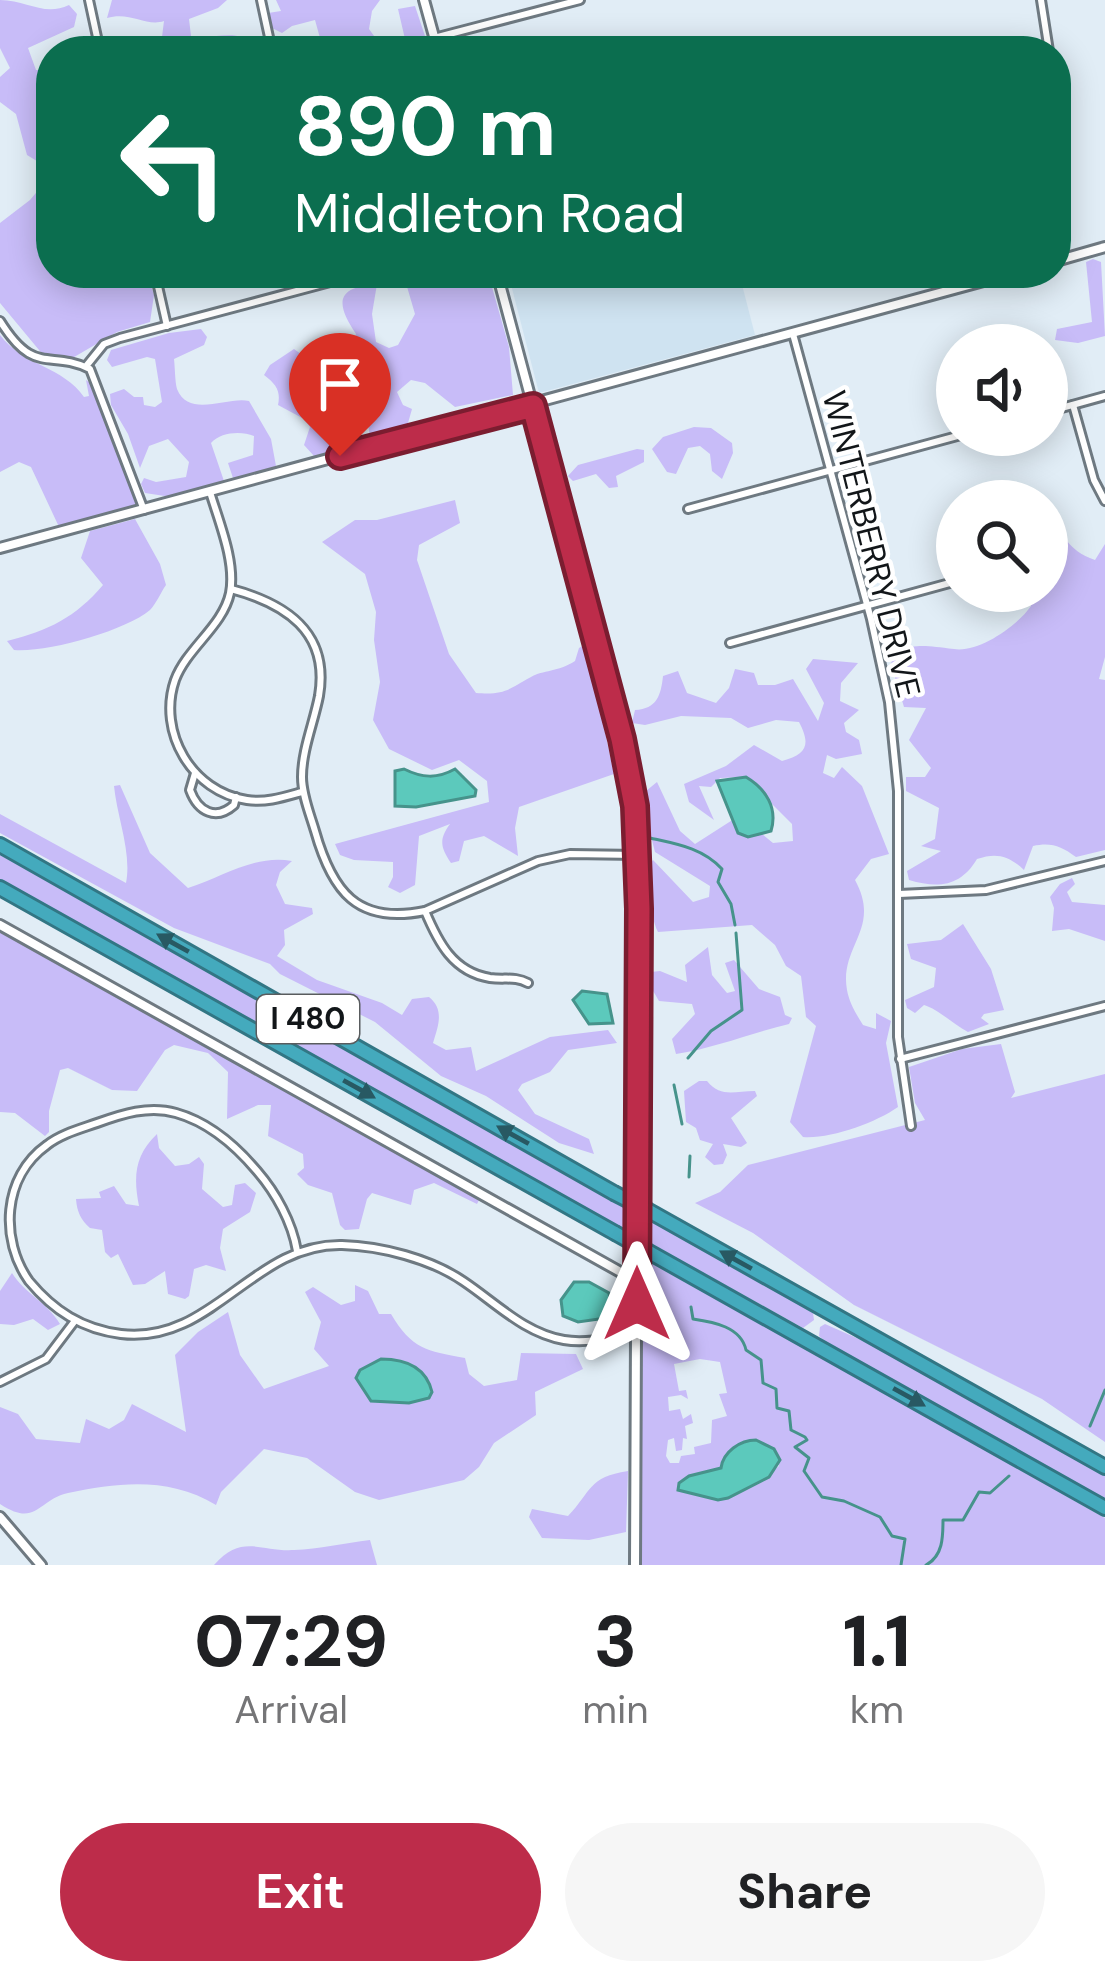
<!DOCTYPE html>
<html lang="en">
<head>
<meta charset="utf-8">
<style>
  body { margin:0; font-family:"DM Sans",sans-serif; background:#f6f6f6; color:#202124; height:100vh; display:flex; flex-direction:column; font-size:45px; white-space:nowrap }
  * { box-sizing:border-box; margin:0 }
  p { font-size:39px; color:#757577 }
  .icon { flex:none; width:66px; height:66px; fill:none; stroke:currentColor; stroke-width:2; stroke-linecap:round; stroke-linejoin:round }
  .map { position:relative; height:1565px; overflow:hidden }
  .sheet { display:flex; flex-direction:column; background:#fff; flex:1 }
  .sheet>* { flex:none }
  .guide { position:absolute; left:36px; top:36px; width:1035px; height:252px; border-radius:48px; box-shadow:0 6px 30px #0003; background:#0b6e4f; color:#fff; overflow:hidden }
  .fabs { position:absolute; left:936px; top:324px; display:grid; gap:24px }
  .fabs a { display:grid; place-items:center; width:132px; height:132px; border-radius:50%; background:#fff; box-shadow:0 6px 30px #0003; font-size:60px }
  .pin { position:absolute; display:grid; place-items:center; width:102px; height:102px; color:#fff; margin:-123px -51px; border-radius:50% 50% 50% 0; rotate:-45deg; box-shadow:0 0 12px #0007 }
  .pin .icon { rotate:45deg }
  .me { position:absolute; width:132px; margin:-66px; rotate:0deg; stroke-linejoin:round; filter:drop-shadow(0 0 9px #0008) }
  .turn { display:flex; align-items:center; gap:42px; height:252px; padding:0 60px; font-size:54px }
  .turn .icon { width:156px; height:156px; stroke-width:2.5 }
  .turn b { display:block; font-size:84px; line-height:102px }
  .eta { display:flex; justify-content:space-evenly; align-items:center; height:204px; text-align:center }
  .eta b { font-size:72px; font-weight:700; line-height:84px }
  .action { display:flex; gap:24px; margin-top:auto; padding:24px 60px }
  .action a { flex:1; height:138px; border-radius:72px; background:#bd2c4a; color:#fff; font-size:48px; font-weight:700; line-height:138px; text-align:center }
  .action a+a { background:#f6f6f6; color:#202124 }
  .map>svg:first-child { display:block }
  .built { fill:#cfe3f1 }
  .green { fill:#c8bcf8; fill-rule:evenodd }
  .water { fill:#5cc9bc; stroke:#46938b; stroke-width:3 }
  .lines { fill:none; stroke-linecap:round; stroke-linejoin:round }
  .stream { stroke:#46938b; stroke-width:3 }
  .minor-casing { stroke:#6e7981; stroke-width:12 }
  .tertiary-casing { stroke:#6e7981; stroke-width:14 }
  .motorway-casing { stroke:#327684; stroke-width:18 }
  .minor { stroke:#fff; stroke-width:6 }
  .tertiary { stroke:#fff; stroke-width:8 }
  .motorway { stroke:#44aabd; stroke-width:12 }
  .motorway-bridge-casing { stroke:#327684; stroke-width:18; stroke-linecap:butt }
  .motorway-bridge { stroke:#44aabd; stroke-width:12 }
  .oneway { fill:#285963 }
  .route-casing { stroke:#7b1d30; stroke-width:30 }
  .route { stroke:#bd2c4a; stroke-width:21 }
  .labels { text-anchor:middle; stroke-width:9; stroke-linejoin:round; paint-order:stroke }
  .shield { fill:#fff; stroke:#595c5e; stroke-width:3 }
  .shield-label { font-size:30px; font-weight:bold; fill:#121619 }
  .street-label { font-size:33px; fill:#121619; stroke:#fff }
</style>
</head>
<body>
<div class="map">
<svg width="1105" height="1565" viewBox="0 0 1105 1565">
  <rect width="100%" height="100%" fill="#e1edf6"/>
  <path class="built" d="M508,273H739L755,335L539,393Z"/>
  <g class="green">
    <path d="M0,0C27,0 44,17 69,5L77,14L74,27L28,48L36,70H51V273H147L154,295L150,322L117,332L69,360L44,356L0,303V223L30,200L46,181L45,166L27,155L16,114L0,102V77L10,68L0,48Z"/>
    <path d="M112,0H227L218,8L189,19L191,36C220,40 240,25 260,51H140L161,45L164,21C146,27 130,11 107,18Z"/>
    <path d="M276,0H380L372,11L369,29L382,47L405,39L398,9L415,6L430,51H294L320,38L315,20L292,26L282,33L272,28L268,13L281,11Z"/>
    <path d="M1093,259L1101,262L1105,336L1078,343L1055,340L1057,329L1092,322L1086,262Z"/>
    <path d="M403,273C433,273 440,290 472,285L470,273H488L509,347L513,395L455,407L425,383L411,380L397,392L403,405L412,409L406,430L370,441C369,419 363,398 345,386L337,387L332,394L345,399L349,407L332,412V435L352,423L358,438L354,445L314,456L304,445L310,427L304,419L278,405C281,391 276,384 264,375L270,365L294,349L319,367L348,368L356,334C335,303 336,287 377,284L372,314L376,342L389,348L398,345L415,314Z"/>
    <path d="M201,329L207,337L204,345L174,359C175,368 175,382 177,389C189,419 228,396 249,401L271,439L276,466L234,481L228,463L253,455L254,436C241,431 221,432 211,443L224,481L178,498L145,493L141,484L144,478L156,482L186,477L189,462L168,439L149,446L140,468L128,434L111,405L110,394L124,389L134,397H143L144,405L155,407L162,402L155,359L147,357L112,367L107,360L111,350L169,333Z"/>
    <path d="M0,335C22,365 64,367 84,397L89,396L86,380L93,385L137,507L60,529L31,467L19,462L0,472Z"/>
    <path d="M694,427L711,428L732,443L733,453L722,479L712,471L710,454L700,446L688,448L676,474L667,472L652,449L663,437Z"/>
    <path d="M637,449L644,450V462L616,476L618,487L609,488L596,474L573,481L568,476L578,465Z"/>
    <path d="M455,500L460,523L419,545L417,560L449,654L476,693C505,695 507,690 531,677C543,670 558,672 575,661L579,648L586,644L614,774L519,807L515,828L518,856L484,836L464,841L459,861L451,863C440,847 439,839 450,824L419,836L415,885L400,893L388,887L393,877V862L354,860L340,855L335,844L489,802L487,781L459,760L432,770L389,749L373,720L380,682L374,640L376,612L365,574L322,542L355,520H377Z"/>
    <path d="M1047,504C1061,530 1065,550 1095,560L1105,544V657L1099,679L1105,680V850L1076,857C1061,846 1051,842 1033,846L1024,870C1009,856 997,852 977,859C961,886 939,889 909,880L907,871L941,851L921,846L935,839L939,808L906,791V777H925L931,768L909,740L926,708L904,707L891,664L895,649C923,644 928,646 954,649C979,653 1018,625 1031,606L1029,591H1047Z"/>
    <path d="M135,519L160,564L166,585C161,592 156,604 150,610C125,631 46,653 14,650L7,641C48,631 76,617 103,585L81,558L90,531Z"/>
    <path d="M813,659L858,663L841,683L840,701L859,710L844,723L846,732L859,740L862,754L836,759L827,755L823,773L834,778L842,767L862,786L889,854L871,859L855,880C882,929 839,946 847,990C849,1002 856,1014 863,1025L876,1029V1013L891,1021L886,1043L898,1107C875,1123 831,1139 803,1137L790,1122L816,1026L806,1017L801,976L786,966L775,945L752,925L658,932C648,912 654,889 646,868L653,860L693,902L709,897L710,886L655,852L647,821L646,791L657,782L680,831L695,844L734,819L738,833L748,837L762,834L773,843L793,841L792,824L745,777L720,778L711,787L699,786L714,820L689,802L684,784L726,766L754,745L782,761C807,754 811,745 799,722L776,720L748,728L731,718L681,716L645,725L632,723L635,710C657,709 661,695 663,676L678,671L687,693L716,703L729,688L735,669L754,673L758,685H775L793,679L818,721L824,703L806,669Z"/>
    <path d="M120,785L150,853L188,888C223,877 255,854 292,861L280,872L276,885L285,904L312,908L313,914L284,930L285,945L277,956L317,980L382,1003L402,1015L412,999L429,997C445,1010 438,1026 433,1043L446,1050L471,1047L476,1071L550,1037L608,1030L617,1043L568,1050L550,1072L522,1084L518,1090L535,1114L589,1139L594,1154L559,1143L486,1096L441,1076L375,1022L280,974L270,964L174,928L0,833V814L126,883C132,853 117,817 114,786Z"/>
    <path d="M0,853L633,1210V1234L0,881Z"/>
    <path d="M1072,878L1075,884L1067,892L1072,902L1105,905V941L1069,929L1052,931L1054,908L1050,897L1060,884Z"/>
    <path d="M963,924L991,969L1004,1010L984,1014L981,1018L989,1024L968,1032C953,1024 938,1009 924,1005L915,1013L907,1008L905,1000L934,987L936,968L911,959L907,944L941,940Z"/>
    <path d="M0,930L480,1198L477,1204L434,1183L414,1190L411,1205L372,1193L367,1199L359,1229L345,1230L340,1225L332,1193L308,1185L297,1174L304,1168L303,1154L268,1136L271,1105H258L227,1119L228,1072L208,1053L174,1045L165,1050L137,1091L112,1090L68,1068L60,1070L49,1111V1132L45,1136L15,1113L0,1112Z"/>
    <path d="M708,947L712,975L727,993L735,991L725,963L734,960L759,989L780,997L785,1015L792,1018L789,1024C751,1033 715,1048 676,1054L672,1039L695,1014L692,1004L659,1001L649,984L651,972L660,971L687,982L685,965Z"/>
    <path d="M1001,1044L1015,1092L1011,1098L1105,1074V1442L1042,1399L854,1305L753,1233L695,1203L720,1192L748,1165L925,1120L915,1103L909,1067L962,1049Z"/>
    <path d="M699,1081H707C721,1098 734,1091 755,1091L757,1096L731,1118L747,1143L741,1147L723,1144L727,1155L723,1164L714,1165L705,1157L713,1144L700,1140L696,1128L686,1122L684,1091Z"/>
    <path d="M157,1134L159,1148L175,1166L189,1164L199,1157L204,1164L202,1189L223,1207L232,1205L235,1185L245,1183L256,1193L250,1212L223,1229L220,1248L226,1271L206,1265L194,1269L189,1296L185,1299L168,1294L165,1271L145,1284L133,1285L118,1254L111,1258L105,1252L102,1230L90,1228C81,1220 77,1212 76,1199L101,1198L99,1192L114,1186L126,1204L139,1206C133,1176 135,1155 157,1134Z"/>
    <path d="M642,1216L778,1289L813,1313L814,1320L803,1328L642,1239Z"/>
    <path d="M641,1255L1105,1518V1565H639ZM700,1359L720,1362L727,1393L719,1394L727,1416L712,1420L711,1443L694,1447L695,1454L681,1456L679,1463H670L666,1456L668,1440L674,1438L676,1451L682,1450L683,1438L687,1439L685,1426L693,1423L691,1414L683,1419L680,1409L669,1411L668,1397L681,1395L688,1399L686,1390L679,1391L674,1364ZM756,1440L774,1449L779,1466L758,1483L718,1500L677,1486L689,1476L721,1469C724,1452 740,1441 756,1440Z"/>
    <path d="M12,1273C25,1294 46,1301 60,1324L48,1330L33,1319L14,1325L0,1324V1291Z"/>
    <path d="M355,1285L368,1291L379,1314H391C412,1349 426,1351 465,1358L469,1374L484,1386L517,1380L521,1353L576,1354L583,1369L535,1392L536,1415L494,1443L479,1467L464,1480L379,1500L355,1492L307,1458L264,1449L221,1492L216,1505C170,1477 120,1482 68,1493C37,1500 37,1528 0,1504V1407L18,1414L36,1439L80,1443L86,1419L109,1429L124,1420L132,1404L186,1432L175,1355L198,1332L228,1312L240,1355L264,1389L329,1366L314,1349L321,1322L305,1292L313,1287L341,1305L355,1301Z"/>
    <path d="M825,1324L886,1351L1105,1474V1501L834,1349L819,1336L820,1327Z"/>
    <path d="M628,1471L626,1532L589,1540L542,1538L529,1517L532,1509L568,1516C592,1491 588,1477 628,1471Z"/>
    <path d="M370,1540L377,1565H214C242,1533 260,1552 294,1550C319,1549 345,1543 370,1540Z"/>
  </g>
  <g class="water">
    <path d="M404,769C422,778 437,779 455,769L476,790L475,796L416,807L395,806V771Z"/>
    <path d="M746,777C766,789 778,808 771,831L748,837L738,833L717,781Z"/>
    <path d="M582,991L607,994L613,1023L589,1024L573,1000Z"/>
    <path d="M574,1282H589L609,1293L613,1317L578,1322L563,1316L561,1300Z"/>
    <path d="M381,1359C405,1359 426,1367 432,1392L429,1398L409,1403L371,1401L356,1378L360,1370Z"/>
    <path d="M756,1440L774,1449L780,1460L769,1477L728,1498L718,1500L678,1490L679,1483L689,1476L721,1468C723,1452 740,1440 756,1440Z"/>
  </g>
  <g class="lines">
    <g class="stream">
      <path d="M650,838C677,844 703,848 722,869L718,882L731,904L735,925"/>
      <path d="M688,1058L711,1031L742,1010L736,933"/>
      <path d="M674,1085L682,1124"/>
      <path d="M689,1177L690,1156"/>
      <path d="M691,1307L693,1319C714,1322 741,1327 746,1350L761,1360L763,1383L776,1389L777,1408L789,1411L791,1430L805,1437L807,1440L795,1447L809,1458L804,1471L822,1497L844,1501L880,1517L892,1536L905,1539L901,1565"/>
      <path d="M1090,1426L1105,1390"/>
      <path d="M926,1565C943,1556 943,1537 943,1520H963L979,1492L990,1493L1009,1476"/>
    </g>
    <defs>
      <g id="minor">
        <path d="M89,0L100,51"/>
        <path d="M261,0L272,51"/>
        <path d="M1041,0L1049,51"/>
        <path d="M434,38L580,0"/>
        <path d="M155,273L167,326"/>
        <path d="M0,321C35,377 49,349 90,369L144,510"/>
        <path d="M793,334L871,619L889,702L898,791V1037L911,1126"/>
        <path d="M87,365L104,344L120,338L364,273"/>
        <path d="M1073,405L1094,480L1105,501"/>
        <path d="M1047,412L1105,396"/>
        <path d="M210,492C219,522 236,562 230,593C223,626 187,648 175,680C157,732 192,792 247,800C266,803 284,797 302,792"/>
        <path d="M688,509L961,435"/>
        <path d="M231,589C284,603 330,631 319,696C314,722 302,750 302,777C302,795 310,814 315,831C332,891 357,925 425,911L538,861L570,854L638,855"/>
        <path d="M730,643L957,581"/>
        <path d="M195,773L190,790C198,812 216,821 234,805L236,797"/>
        <path d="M899,894L986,890L1105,861"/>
        <path d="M425,911C438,942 453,972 490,978C505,980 515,976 528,983"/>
        <path d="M900,1059L1105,1006"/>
        <path d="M297,1251C292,1222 276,1193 257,1171C236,1146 208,1122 176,1113C149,1105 122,1114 97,1123C80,1129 61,1134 47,1145C2,1177 0,1240 29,1281C54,1311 82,1329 121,1334C212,1345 253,1243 342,1245C381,1246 431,1259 463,1281C496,1303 524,1333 564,1340C588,1344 613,1337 636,1333"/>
        <path d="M0,1382L46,1359L74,1322"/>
      </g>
      <g id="tertiary">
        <path d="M424,0L438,51"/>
        <path d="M1056,261L1105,247"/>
        <path d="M497,273L622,739L635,806L638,869L635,1565"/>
        <path d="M0,548L1013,273"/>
        <path d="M0,925L624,1274L637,1275"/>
        <path d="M0,1517L41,1565"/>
      </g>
      <g id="motorway">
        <path d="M0,845L614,1193"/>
        <path d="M0,888L615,1233"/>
        <path d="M649,1211L1105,1467"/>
        <path d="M649,1252L1105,1508"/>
      </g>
    </defs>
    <use href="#minor" class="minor-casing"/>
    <use href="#tertiary" class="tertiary-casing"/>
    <use href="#motorway" class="motorway-casing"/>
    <use href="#minor" class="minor"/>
    <use href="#tertiary" class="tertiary"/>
    <use href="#motorway" class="motorway"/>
    <defs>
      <g id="motorway-bridge">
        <path d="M614,1193L649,1211"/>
        <path d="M615,1233L649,1252"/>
      </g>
    </defs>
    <use href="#motorway-bridge" class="motorway-bridge-casing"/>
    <use href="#motorway-bridge" class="motorway-bridge"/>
  </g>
  <defs><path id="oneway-solid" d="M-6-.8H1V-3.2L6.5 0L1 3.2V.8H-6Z" transform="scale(3)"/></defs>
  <g class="oneway">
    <use href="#oneway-solid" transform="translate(173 943) rotate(-151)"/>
    <use href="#oneway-solid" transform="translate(359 1089) rotate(29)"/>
    <use href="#oneway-solid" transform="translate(513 1135) rotate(-151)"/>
    <use href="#oneway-solid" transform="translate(736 1260) rotate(-151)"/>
    <use href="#oneway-solid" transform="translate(909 1397) rotate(29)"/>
  </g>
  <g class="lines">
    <defs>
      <path id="route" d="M340,456L533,406L622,739L635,806L639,909L637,1304"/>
    </defs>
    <use href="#route" class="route-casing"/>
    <use href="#route" class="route"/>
  </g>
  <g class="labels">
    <rect class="shield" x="257" y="995" width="102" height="48" rx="9"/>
    <g class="shield-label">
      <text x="308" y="1029">I 480</text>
    </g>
    <g class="street-label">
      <text transform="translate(872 544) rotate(76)" y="12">WINTERBERRY DRIVE</text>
    </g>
  </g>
</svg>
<div class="fabs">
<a><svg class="icon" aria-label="sound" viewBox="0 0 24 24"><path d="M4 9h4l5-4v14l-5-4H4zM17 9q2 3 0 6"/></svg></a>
<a><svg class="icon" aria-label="search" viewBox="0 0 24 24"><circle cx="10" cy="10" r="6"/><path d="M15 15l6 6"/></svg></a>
</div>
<div class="pin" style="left:340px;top:456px;background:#d93025"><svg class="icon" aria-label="arrive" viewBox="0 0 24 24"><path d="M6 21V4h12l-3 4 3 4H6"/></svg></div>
<svg class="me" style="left:637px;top:1304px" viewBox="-20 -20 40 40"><path d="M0-17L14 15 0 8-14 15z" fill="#bd2c4a" stroke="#fff" stroke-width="4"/></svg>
<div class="guide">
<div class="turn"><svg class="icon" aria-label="left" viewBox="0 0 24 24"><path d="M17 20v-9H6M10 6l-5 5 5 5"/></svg><div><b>890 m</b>Middleton Road</div></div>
</div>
</div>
<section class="sheet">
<div class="eta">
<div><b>07:29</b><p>Arrival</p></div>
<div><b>3</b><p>min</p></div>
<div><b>1.1</b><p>km</p></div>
</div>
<div class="action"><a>Exit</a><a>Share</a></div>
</section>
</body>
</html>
